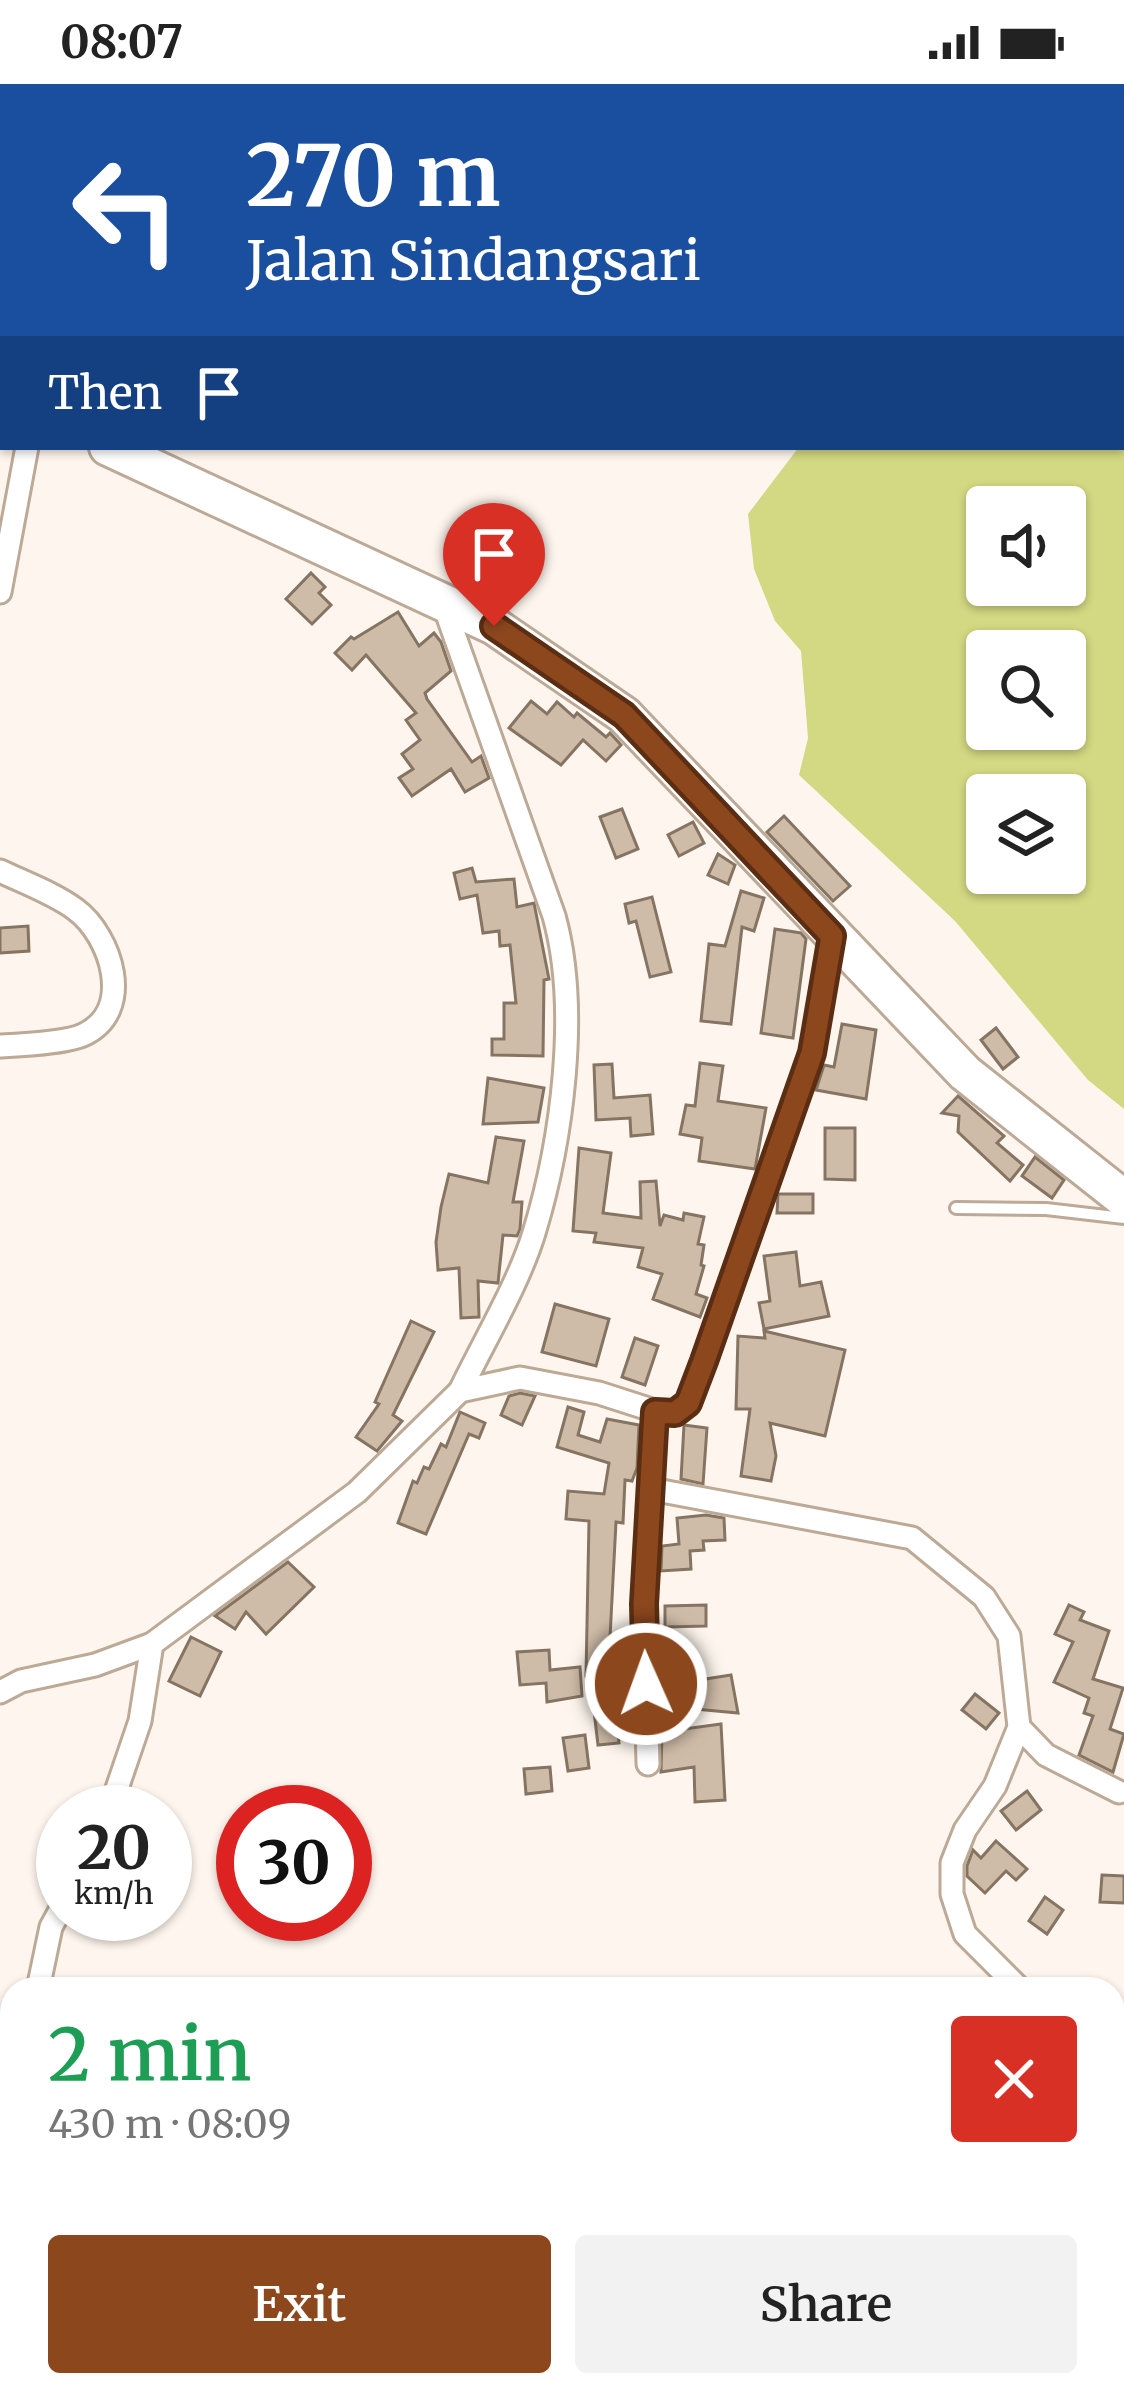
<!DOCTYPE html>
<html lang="en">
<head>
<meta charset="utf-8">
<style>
  body { margin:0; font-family:Merriweather,serif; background:#f2f2f2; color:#222; height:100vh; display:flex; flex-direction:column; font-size:45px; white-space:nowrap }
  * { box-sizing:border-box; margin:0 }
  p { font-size:39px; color:#767676 }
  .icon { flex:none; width:66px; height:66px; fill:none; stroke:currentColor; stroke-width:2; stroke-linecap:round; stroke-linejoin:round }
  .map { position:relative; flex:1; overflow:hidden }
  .panel { position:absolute; left:0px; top:1893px; width:1125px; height:420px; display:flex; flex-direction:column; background:#fff; border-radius:36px 36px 0 0; box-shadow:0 3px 9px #0004 }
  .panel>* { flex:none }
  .hud { position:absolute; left:0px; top:0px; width:1125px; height:366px; box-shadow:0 3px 9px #0004; background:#1a4fa0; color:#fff; overflow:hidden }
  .tools { position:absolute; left:966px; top:402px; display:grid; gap:24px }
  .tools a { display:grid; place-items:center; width:120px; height:120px; border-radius:12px; background:#fff; box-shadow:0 3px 9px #0004; font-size:60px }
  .speed { position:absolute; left:36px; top:1701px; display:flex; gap:24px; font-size:60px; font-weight:700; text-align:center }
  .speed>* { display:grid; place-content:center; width:156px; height:156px; border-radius:50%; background:#fff; box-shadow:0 3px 9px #0004; line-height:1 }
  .speed small { font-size:30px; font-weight:400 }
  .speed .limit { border:18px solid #d22; background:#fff; color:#111 }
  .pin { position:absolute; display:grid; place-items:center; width:102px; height:102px; color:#fff; margin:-123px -51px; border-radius:50% 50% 50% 0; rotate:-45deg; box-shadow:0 0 12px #0007 }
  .pin .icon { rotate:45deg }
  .me { position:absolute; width:132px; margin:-66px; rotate:358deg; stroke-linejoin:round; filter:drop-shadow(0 0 9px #0008) }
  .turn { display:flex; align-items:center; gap:42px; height:252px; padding:0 48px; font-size:54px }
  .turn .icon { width:156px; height:156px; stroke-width:2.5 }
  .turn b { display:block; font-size:84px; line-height:102px }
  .then { display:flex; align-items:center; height:114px; padding:0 48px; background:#0003; gap:24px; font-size:45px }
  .round { display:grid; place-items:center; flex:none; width:126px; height:126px; border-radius:12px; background:#f2f2f2 }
  .overview { display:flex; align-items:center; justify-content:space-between; height:204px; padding:0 48px }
  h1 { font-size:72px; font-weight:600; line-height:90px; color:#1e9e55 }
  .cta { display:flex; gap:24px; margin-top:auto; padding:24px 48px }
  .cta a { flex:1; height:138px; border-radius:12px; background:#8c471d; color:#fff; font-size:48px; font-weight:600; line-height:138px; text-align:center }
  .cta a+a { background:#f2f2f2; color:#222 }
  .status { display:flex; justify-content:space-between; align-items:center; height:84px; padding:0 60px; background:#fff; direction:ltr }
  .status svg { height:33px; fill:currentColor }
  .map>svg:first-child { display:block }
  .green { fill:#d3d882; fill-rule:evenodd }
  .building { fill:#cfbca8; stroke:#857461; stroke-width:3 }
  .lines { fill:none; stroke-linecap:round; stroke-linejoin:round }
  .service-casing { stroke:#bca996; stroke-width:16 }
  .minor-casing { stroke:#bca996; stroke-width:27 }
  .primary-casing { stroke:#bca996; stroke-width:42 }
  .service { stroke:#fff; stroke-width:10 }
  .minor { stroke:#fff; stroke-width:21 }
  .primary { stroke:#fff; stroke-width:36 }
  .route-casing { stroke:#5b2e13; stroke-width:30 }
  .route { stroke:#8c471d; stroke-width:21 }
</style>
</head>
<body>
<div class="status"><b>08:07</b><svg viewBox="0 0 49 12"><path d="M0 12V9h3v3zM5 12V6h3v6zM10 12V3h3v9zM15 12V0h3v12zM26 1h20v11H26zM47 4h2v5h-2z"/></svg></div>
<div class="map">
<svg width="1124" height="2313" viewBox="0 0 1124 2313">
  <rect width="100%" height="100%" fill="#fef6ee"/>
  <g class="green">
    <path d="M0,0H642L3,3V241Z"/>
    <path d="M735,0H1124V1025L1088,996L955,837L799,691L808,654L801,567L775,537L754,485L748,430L799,363H1122V3ZM987,423H1065V501H987ZM987,567H1065V645H987ZM987,711H1065V789H987Z"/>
  </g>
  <g class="building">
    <path d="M311,489L325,503L319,509L331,521L312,540L286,515Z"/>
    <path d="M398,528L419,562L434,549L441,558L451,587L425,609L427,615L472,678L481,672L489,694L465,708L451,685L412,712L399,694L413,685L402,670L420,656L406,636L416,629L366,571L352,586L335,569L351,553L354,555Z"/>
    <path d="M531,617L547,630L557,618L574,633L577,629L606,653L610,649L621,661L606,677L583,656L561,681L509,644Z"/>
    <path d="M622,725L638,765L616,774L600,733Z"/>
    <path d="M784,732L850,802L833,817L767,748Z"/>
    <path d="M693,738L704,759L679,772L668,751Z"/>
    <path d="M718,770L735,781L728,800L708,791Z"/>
    <path d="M472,784L476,798L514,795L517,823L534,819L549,895L544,896L543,972L492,971V955H504V919H516L510,861L500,862L499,847L483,849L477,811L460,815L454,789Z"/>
    <path d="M741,807L764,814L754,847L742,843L731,940L701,937L709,860L725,862Z"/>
    <path d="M652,813L671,888L650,893L636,837L629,839L625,820Z"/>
    <path d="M28,842L29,867L0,869V844Z"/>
    <path d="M775,845L801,849L806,855L793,954L761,949Z"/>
    <path d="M842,940L876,946L866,1015L816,1006L824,981L834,983Z"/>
    <path d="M996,944L1018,973L1003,985L981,956Z"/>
    <path d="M700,979L723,982L718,1017L766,1024L755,1085L699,1077L702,1054L680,1050L686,1021L695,1022Z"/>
    <path d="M612,980L614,1014L650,1011L653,1050L631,1052L630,1034L596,1036L594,981Z"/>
    <path d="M488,994L544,1004L538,1038L483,1040Z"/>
    <path d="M958,1012L1004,1052L997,1059L1023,1081L1010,1097L958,1048L959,1032L942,1029Z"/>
    <path d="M825,1044H855V1096L825,1095Z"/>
    <path d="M496,1053L524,1057L513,1118H522L520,1145L517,1152L503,1151L498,1199L478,1197L479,1233L461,1234L459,1184L438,1186L436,1158L441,1123L449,1090L488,1099Z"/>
    <path d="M579,1064L611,1069L603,1129L641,1134L640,1098L656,1097L660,1142L664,1131L683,1136L684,1129L704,1133L698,1160L704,1161L701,1181L704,1182L696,1210L707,1214L700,1233L653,1215L662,1190L638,1183L643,1164L594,1158L596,1149L573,1147Z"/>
    <path d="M1035,1073L1064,1096L1052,1114L1022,1092Z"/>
    <path d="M778,1110H813V1129H777Z"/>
    <path d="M796,1168L800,1202L821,1198L829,1232L764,1245L759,1219L770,1217L764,1172Z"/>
    <path d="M555,1220L609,1235L596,1282L542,1268Z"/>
    <path d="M411,1237L434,1248L393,1331L402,1337L377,1367L356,1353L379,1320L375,1318Z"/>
    <path d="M764,1247L845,1266L825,1352L770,1339L776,1372L771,1397L741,1392L750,1325H736L738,1252L765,1254Z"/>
    <path d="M635,1254L658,1262L645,1301L622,1293Z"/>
    <path d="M520,1309L535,1312L522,1341L501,1331L509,1312Z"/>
    <path d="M568,1323L584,1328L578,1351L600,1358L607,1335L639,1341L637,1384L632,1397L625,1396L623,1439L616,1438L608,1592H586L589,1437L566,1435L568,1407L604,1410L609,1379L557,1363Z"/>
    <path d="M460,1328L485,1339L479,1354L469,1350L426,1450L398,1439L413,1397L417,1399L424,1383L429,1385L441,1360L446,1363Z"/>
    <path d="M684,1341L707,1344L703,1400L681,1395Z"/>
    <path d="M706,1431L724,1434L725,1456L703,1457L704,1466L690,1467L691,1485L661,1487L662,1462L679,1460L677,1434Z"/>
    <path d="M288,1478L314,1503L266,1550L246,1528L235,1545L215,1532Z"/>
    <path d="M706,1521V1542L665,1543V1522Z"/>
    <path d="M1069,1521L1084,1528L1080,1536L1109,1547L1093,1595L1123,1604L1110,1645L1124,1650L1113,1688L1079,1671L1093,1632L1084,1629L1089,1614L1054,1598L1073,1558L1055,1550Z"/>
    <path d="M191,1553L221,1568L200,1612L169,1597Z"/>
    <path d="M549,1566L550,1586L580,1583L582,1612L547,1618L546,1599L520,1601L517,1568Z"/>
    <path d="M731,1591L738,1629L662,1622L661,1599L700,1602L699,1596Z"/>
    <path d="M975,1610L999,1629L986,1645L962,1626Z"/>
    <path d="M615,1624L619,1659L598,1661L594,1627Z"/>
    <path d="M721,1640L725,1716L695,1718L694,1683L661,1688L662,1648Z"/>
    <path d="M585,1651L589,1684L568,1687L563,1654Z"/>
    <path d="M550,1683L552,1707L526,1710L524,1685Z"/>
    <path d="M1027,1707L1041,1726L1016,1746L1001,1727Z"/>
    <path d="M996,1757L1027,1785L1016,1796L1006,1787L985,1809L967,1792V1782L973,1766L981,1774Z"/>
    <path d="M1102,1791L1124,1792V1819L1100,1818Z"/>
    <path d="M1045,1813L1063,1826L1047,1850L1029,1837Z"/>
  </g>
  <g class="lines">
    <defs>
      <path id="service" d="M956,1124L1046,1125L1124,1134"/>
      <g id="minor">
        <path d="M0,508L27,363"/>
        <path d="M443,519L554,832C580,925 562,1057 534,1149C518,1201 484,1257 460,1307"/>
        <path d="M0,787C25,799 53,809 75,825C111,851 136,927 83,951C65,959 21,961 0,962"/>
        <path d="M651,1405L912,1454L984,1513L1009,1552L1019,1643L995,1702L965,1746L952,1779V1810L965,1850L1020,1905"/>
        <path d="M0,1608L21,1597L95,1581L152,1560L357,1408L460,1307L520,1294L599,1309L655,1327L675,1329L688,1319L812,969L832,852"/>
        <path d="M1019,1643L1046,1671L1119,1708"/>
        <path d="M648,1680L644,1520L655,1327"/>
        <path d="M109,1728L140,1637L152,1560"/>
        <path d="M38,1905L51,1843L63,1821"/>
        <path d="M1113,1941L1124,1940"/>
        <path d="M146,2313L150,2301"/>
      </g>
      <g id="primary">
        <path d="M0,316L3,317"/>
        <path d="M108,363L494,542L624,631L965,989L1124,1115"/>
      </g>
    </defs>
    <use href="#service" class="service-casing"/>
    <use href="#minor" class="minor-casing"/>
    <use href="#primary" class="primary-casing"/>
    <use href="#service" class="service"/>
    <use href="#minor" class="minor"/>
    <use href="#primary" class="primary"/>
  </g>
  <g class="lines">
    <defs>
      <path id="route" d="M494,542L624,631L832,852L812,969L704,1277L688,1319L675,1329L655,1328L644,1520L646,1600"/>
    </defs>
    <use href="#route" class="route-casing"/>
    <use href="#route" class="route"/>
  </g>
</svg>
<div class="tools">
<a><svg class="icon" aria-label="sound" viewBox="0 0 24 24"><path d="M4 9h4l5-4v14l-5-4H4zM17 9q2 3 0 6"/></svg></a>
<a><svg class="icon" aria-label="search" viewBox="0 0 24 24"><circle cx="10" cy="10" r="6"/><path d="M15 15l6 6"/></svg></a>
<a><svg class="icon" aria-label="layers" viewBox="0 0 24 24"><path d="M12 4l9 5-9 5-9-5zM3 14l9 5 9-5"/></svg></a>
</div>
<div class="speed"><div>20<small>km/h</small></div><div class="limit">30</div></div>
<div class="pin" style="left:494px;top:542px;background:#d93025"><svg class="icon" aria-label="arrive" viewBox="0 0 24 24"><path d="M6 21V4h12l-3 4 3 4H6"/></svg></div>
<svg class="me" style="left:646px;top:1600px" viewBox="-20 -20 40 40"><circle r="17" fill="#8c471d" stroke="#fff" stroke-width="3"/><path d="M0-11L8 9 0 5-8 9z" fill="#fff"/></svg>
<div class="hud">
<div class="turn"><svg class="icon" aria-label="left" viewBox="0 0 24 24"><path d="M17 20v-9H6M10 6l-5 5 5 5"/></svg><div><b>270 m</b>Jalan Sindangsari</div></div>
<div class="then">Then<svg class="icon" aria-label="arrive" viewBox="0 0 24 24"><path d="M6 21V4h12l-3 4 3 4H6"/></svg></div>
</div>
<section class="panel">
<div class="overview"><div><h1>2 min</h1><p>430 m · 08:09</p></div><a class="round" style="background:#d93025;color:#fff"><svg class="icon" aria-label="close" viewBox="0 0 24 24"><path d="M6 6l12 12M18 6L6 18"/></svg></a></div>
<div class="cta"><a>Exit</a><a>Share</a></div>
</section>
</div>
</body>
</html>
